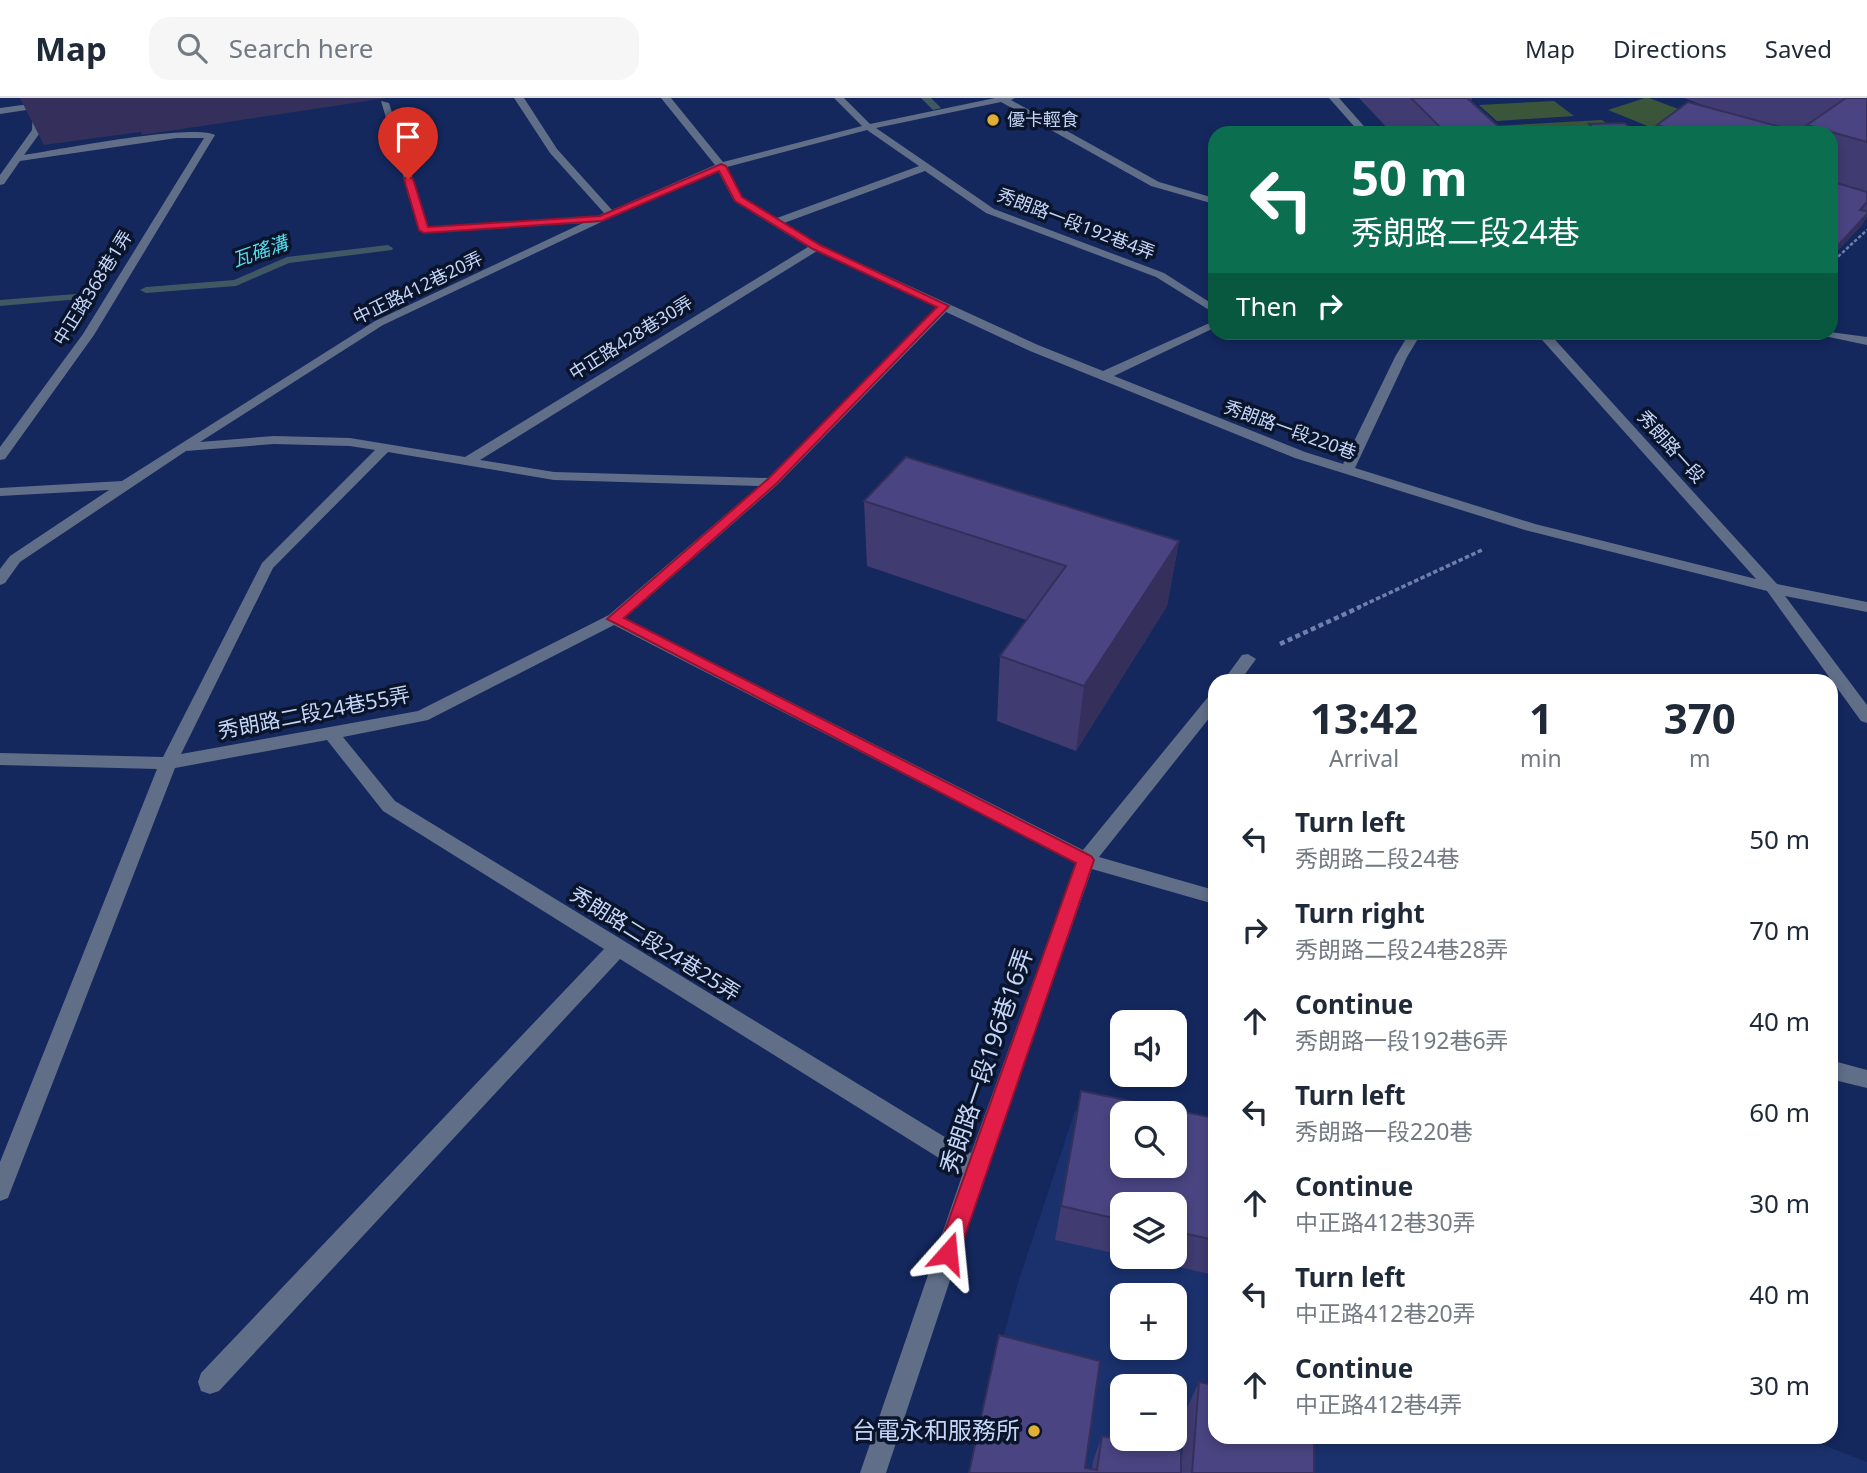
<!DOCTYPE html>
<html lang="en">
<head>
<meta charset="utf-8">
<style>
  body { margin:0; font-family:"Noto Sans","Noto Sans TC",sans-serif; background:#f6f6f7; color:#1f2937; height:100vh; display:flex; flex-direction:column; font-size:26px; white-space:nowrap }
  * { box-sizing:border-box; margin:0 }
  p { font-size:23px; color:#747a83 }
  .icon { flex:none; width:38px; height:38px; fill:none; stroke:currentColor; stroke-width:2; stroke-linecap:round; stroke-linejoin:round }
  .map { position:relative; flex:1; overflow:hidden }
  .drawer { position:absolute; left:1208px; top:576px; width:630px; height:770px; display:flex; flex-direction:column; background:#fff; border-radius:21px; box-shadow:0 4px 10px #0003 }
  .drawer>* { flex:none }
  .guide { position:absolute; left:1208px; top:28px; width:630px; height:214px; border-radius:21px; box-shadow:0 4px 10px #0003; background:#0b6e4f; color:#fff; overflow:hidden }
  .buttons { position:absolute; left:1110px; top:912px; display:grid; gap:14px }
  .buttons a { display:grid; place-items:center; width:77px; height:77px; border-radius:14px; background:#fff; box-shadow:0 4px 10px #0003; font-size:35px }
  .pin { position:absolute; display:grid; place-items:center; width:60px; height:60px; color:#fff; margin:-72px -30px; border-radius:50% 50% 50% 0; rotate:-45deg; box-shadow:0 0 7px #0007 }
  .pin .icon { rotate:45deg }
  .me { position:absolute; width:77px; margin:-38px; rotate:18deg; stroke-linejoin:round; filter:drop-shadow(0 0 5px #0008) }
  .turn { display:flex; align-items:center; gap:24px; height:147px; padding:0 28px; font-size:32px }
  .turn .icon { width:91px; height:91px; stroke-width:2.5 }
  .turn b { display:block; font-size:49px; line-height:60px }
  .then { display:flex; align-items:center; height:66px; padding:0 28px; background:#0003; gap:14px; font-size:26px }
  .eta { display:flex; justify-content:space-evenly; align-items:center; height:119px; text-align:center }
  .eta b { font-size:42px; font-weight:700; line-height:49px }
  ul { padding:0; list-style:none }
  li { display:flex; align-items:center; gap:21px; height:91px; padding:0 28px }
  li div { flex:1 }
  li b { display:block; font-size:26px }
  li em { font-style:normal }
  header { display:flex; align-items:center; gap:42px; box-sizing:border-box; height:98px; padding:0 35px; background:#fff; border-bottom:2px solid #e0e1e3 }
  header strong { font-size:33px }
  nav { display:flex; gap:38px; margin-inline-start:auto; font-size:24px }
  .search { width:490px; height:63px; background:#f6f6f7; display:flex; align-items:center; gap:18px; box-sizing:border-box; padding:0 24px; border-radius:21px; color:#747a83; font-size:26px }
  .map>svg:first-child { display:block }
  .built { fill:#1a316d; fill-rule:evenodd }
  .green { fill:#3b553b }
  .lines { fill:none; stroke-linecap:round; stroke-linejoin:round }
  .stream { fill:#3f5864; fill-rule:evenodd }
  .path-far2 { stroke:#6e80ac; stroke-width:2.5; stroke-dasharray:3.5 2; stroke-linecap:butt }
  .path-far1 { stroke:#6e80ac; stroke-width:3.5; stroke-dasharray:4.5 2.5; stroke-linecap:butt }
  .path { stroke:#6e80ac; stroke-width:4.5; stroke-dasharray:5 3.5; stroke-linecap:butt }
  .minor { fill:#616e88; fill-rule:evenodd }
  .wall { fill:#403b70 }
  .shaded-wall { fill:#34305b }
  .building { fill:#4a4582; stroke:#34305b; stroke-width:2; fill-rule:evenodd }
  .route { fill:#e11d48; stroke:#92132f; stroke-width:2 }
  .poi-dot { fill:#e1af34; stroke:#0a142b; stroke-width:2.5 }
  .labels { text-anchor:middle; stroke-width:7; stroke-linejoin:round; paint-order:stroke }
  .far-poi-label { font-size:18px; fill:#c5d5f7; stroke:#0a142b; text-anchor:start }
  .far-street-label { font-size:18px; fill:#c5d5f7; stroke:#0a142b }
  .far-water-label { font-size:19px; font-style:italic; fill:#57ddeb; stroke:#0a142b }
  .street-label { font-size:21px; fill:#c5d5f7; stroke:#0a142b }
  .near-street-label { font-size:24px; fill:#c5d5f7; stroke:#0a142b }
  .near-poi-label { font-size:24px; fill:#c5d5f7; stroke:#0a142b; text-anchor:end }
</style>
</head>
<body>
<header>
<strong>Map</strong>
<div class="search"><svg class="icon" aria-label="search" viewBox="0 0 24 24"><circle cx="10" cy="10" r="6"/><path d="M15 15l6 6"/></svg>Search here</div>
<nav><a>Map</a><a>Directions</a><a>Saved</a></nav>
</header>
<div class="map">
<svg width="1867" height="1375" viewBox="0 0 1867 1375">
  <rect width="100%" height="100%" fill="#14285e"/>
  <path class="built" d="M1075,1013L1122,1024V1068H1174L1214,1046V1339H1802L1867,1364V1375H972L996,1266L1018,1185ZM1122,1106H1174V1158H1122ZM1122,1197H1174V1250H1122ZM1122,1288H1174V1340H1122Z"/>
  <g class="green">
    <path d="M1645,0H1649L1742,35H1665L1608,12Z"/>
    <path d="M1554,3L1574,18L1497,23L1479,7Z"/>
    <path d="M1602,22L1619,35H1483L1477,29Z"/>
  </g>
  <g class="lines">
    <g class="stream">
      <path d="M921,0H931L941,10L933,12Z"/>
      <path d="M388,147L393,150L392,152L289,165L236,188L146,195L140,192L146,189L234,182L287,159Z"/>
      <path d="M76,196L80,197V201L0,208V202Z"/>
    </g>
    <path class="path-far2" d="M1830,166L1867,132"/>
    <path class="path-far1" d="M1357,510L1482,452"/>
    <path class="path" d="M1280,546L1360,509"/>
    <g class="minor">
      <path d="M74,0H99L40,10L42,32L24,57C55,52 195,25 215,37L94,237L5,361L0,362V349L83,236L204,40H177L20,63L4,86L0,87V77L32,32L33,11L0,16V10Z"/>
      <path d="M514,0H524L557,51L612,112L715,67L661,0H671L723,64L862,28L834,0H844L870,26L995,0H1015L1011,2L1159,84L1214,100V106L1151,88L1001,4L876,30L994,111L1164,175L1214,207V215L1156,179L986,115L925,73L784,125L820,147L1038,247L1103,273L1214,223V230L1114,278L1305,354L1343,366L1395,259L1410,234H1422L1407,259L1355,370L1535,426L1756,481L1535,234H1548L1777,486L1867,504V514L1785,498L1867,607V625L1861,623L1767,493L1525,432L1295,360L1030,253L946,214L777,387L625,520L1083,752L1208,599L1214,597V614L1099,759L1214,792V806L1092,771L987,1071L886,1375H860L963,1075L620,861L219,1293L210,1296L201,1293L198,1284L201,1275L604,851L383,713L327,642L175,670L11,1092L8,1100L0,1103V1064L157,671L0,667V655L163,659L262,465L375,352L350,348L274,346L186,353L20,464L5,485L0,487V471L10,458L109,392L0,398V390L122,383L375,223L583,125L420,134L381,3L389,5L428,129L596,119L604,115L550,55ZM867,32L919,68L777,120L742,99L727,69ZM718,73L734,103L808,149L465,359L350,340L274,338L200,344L383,227L614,118ZM817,153L937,209L768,380L554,374L480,362ZM388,354L554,382L759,388L609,517L418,613L181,656L273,470ZM614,527L1076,765L971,1055L395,703L343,639L428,622Z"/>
      <path d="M1329,0H1339L1370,35H1360Z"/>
      <path d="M1805,234H1830L1867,239V247Z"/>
      <path d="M1248,556L1256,561L1240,583H1223L1242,557Z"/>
      <path d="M1830,962L1867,972V990L1830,981Z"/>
    </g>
  </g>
  <g class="wall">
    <path d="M1359,0H1472L1471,3L1501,31L1499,35H1392Z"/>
    <path d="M1684,0H1867V118L1862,127L1830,161V35H1653L1657,27L1716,12Z"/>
    <path d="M1589,26L1637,35L1586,34Z"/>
    <path d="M864,403L1179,443L1167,508L1076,653L997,623L1000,558L1026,522L867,468Z"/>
    <path d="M1081,993L1214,1020V1177L1130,1158H1174V1106H1122V1157L1055,1142Z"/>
    <path d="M1199,1284L1314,1375H1181L1186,1312Z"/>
    <path d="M1102,1338L1181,1375H969L1085,1370L1092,1371L1093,1363Z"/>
  </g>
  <g class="shaded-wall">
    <path d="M20,0H387L142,37L139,30L140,34L44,47Z"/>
    <path d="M1867,116L1862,127L1830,161V155Z"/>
    <path d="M1179,443L1167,508L1076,653L1084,588Z"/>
  </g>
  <g class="building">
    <path d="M1411,0H1467L1501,31L1446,35Z"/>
    <path d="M1846,0H1867V44L1807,27Z"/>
    <path d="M1688,4L1803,35H1732L1715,32L1711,35H1687L1657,27Z"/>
    <path d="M1624,25L1637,35H1576L1598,34L1589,26Z"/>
    <path d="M1830,83L1867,94V104L1860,112L1867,113V116L1831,155Z"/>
    <path d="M906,359L1179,443L1084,588L1000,558L1066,468L864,403Z"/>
    <path d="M1081,993L1214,1020V1142L1174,1133V1106H1122V1122L1061,1108ZM1122,1015H1174V1068H1122Z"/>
    <path d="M999,1237L1100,1263L1085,1370L1097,1372L1102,1338L1181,1353V1375H969Z"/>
    <path d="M1199,1284L1214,1287V1339H1314V1375H1192Z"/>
  </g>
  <path class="route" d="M721,66L726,68L742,99L820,147L949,208L776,386L624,520L1091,758L1094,762L959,1155L955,1163L948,1166L940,1163L937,1155L1076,765L607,521L768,381L937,209L813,151L735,103L719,73L602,123L424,135L419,132L404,81L408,78L413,81L428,129L600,118Z"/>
  <g class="poi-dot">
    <circle cx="993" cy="22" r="7"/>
    <circle cx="1034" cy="1333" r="7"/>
  </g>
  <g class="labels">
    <g class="far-poi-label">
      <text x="1007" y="28">優卡輕食</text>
    </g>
    <g class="far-street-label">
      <text transform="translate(1076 126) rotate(21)" y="6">秀朗路一段192巷4弄</text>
      <text transform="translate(93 190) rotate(-58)" y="6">中正路368巷1弄</text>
      <text transform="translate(418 190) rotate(-26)" y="6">中正路412巷20弄</text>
      <text transform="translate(631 240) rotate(-32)" y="6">中正路428巷30弄</text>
      <text transform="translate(1290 332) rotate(20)" y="6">秀朗路一段220巷</text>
      <text transform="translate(1671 349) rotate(48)" y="6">秀朗路一段</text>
    </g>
    <g class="far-water-label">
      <text transform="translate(260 153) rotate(-19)" y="7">瓦磘溝</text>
    </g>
    <g class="street-label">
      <text transform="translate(314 615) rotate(-11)" y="7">秀朗路二段24巷55弄</text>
      <text transform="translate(655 846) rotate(32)" y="7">秀朗路二段24巷25弄</text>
    </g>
    <g class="near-street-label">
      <text transform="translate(987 963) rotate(-71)" y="8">秀朗路一段196巷16弄</text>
    </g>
    <g class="near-poi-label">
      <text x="1020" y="1341">台電永和服務所</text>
    </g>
  </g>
</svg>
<div class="buttons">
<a><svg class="icon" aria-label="sound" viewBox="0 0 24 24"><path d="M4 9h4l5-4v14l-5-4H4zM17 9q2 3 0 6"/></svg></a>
<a><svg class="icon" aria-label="search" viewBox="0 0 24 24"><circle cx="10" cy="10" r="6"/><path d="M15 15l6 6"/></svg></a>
<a><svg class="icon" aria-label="layers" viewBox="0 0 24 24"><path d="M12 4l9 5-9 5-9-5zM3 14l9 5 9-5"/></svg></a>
<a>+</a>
<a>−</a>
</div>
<div class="pin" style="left:408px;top:81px;background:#d93025"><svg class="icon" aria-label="arrive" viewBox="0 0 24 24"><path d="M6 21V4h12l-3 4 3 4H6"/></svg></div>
<svg class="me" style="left:948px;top:1155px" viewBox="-20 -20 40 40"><path d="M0-17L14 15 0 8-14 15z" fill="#e11d48" stroke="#fff" stroke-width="4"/></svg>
<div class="guide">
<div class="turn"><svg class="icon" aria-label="left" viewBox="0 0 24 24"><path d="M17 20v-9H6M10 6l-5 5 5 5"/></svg><div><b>50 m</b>秀朗路二段24巷</div></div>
<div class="then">Then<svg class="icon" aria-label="right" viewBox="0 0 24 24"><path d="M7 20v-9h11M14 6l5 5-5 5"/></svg></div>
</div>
<section class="drawer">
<div class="eta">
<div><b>13:42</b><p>Arrival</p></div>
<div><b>1</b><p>min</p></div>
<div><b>370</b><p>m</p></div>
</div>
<ul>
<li><svg class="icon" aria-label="left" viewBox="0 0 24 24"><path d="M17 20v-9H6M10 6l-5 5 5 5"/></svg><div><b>Turn left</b><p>秀朗路二段24巷</p></div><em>50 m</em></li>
<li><svg class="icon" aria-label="right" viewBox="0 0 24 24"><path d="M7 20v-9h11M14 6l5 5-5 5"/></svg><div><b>Turn right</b><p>秀朗路二段24巷28弄</p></div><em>70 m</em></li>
<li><svg class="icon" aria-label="ahead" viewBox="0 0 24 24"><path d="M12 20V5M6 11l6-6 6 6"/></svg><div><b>Continue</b><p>秀朗路一段192巷6弄</p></div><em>40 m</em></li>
<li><svg class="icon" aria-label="left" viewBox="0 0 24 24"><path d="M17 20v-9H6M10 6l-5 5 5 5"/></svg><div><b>Turn left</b><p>秀朗路一段220巷</p></div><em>60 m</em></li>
<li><svg class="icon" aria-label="ahead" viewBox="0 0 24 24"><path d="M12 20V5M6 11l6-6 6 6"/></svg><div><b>Continue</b><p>中正路412巷30弄</p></div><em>30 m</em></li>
<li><svg class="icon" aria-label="left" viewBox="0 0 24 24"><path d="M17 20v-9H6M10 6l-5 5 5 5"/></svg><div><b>Turn left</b><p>中正路412巷20弄</p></div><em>40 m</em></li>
<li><svg class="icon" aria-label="ahead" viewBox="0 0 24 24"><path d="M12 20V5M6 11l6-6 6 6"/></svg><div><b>Continue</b><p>中正路412巷4弄</p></div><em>30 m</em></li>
</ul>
</section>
</div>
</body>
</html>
